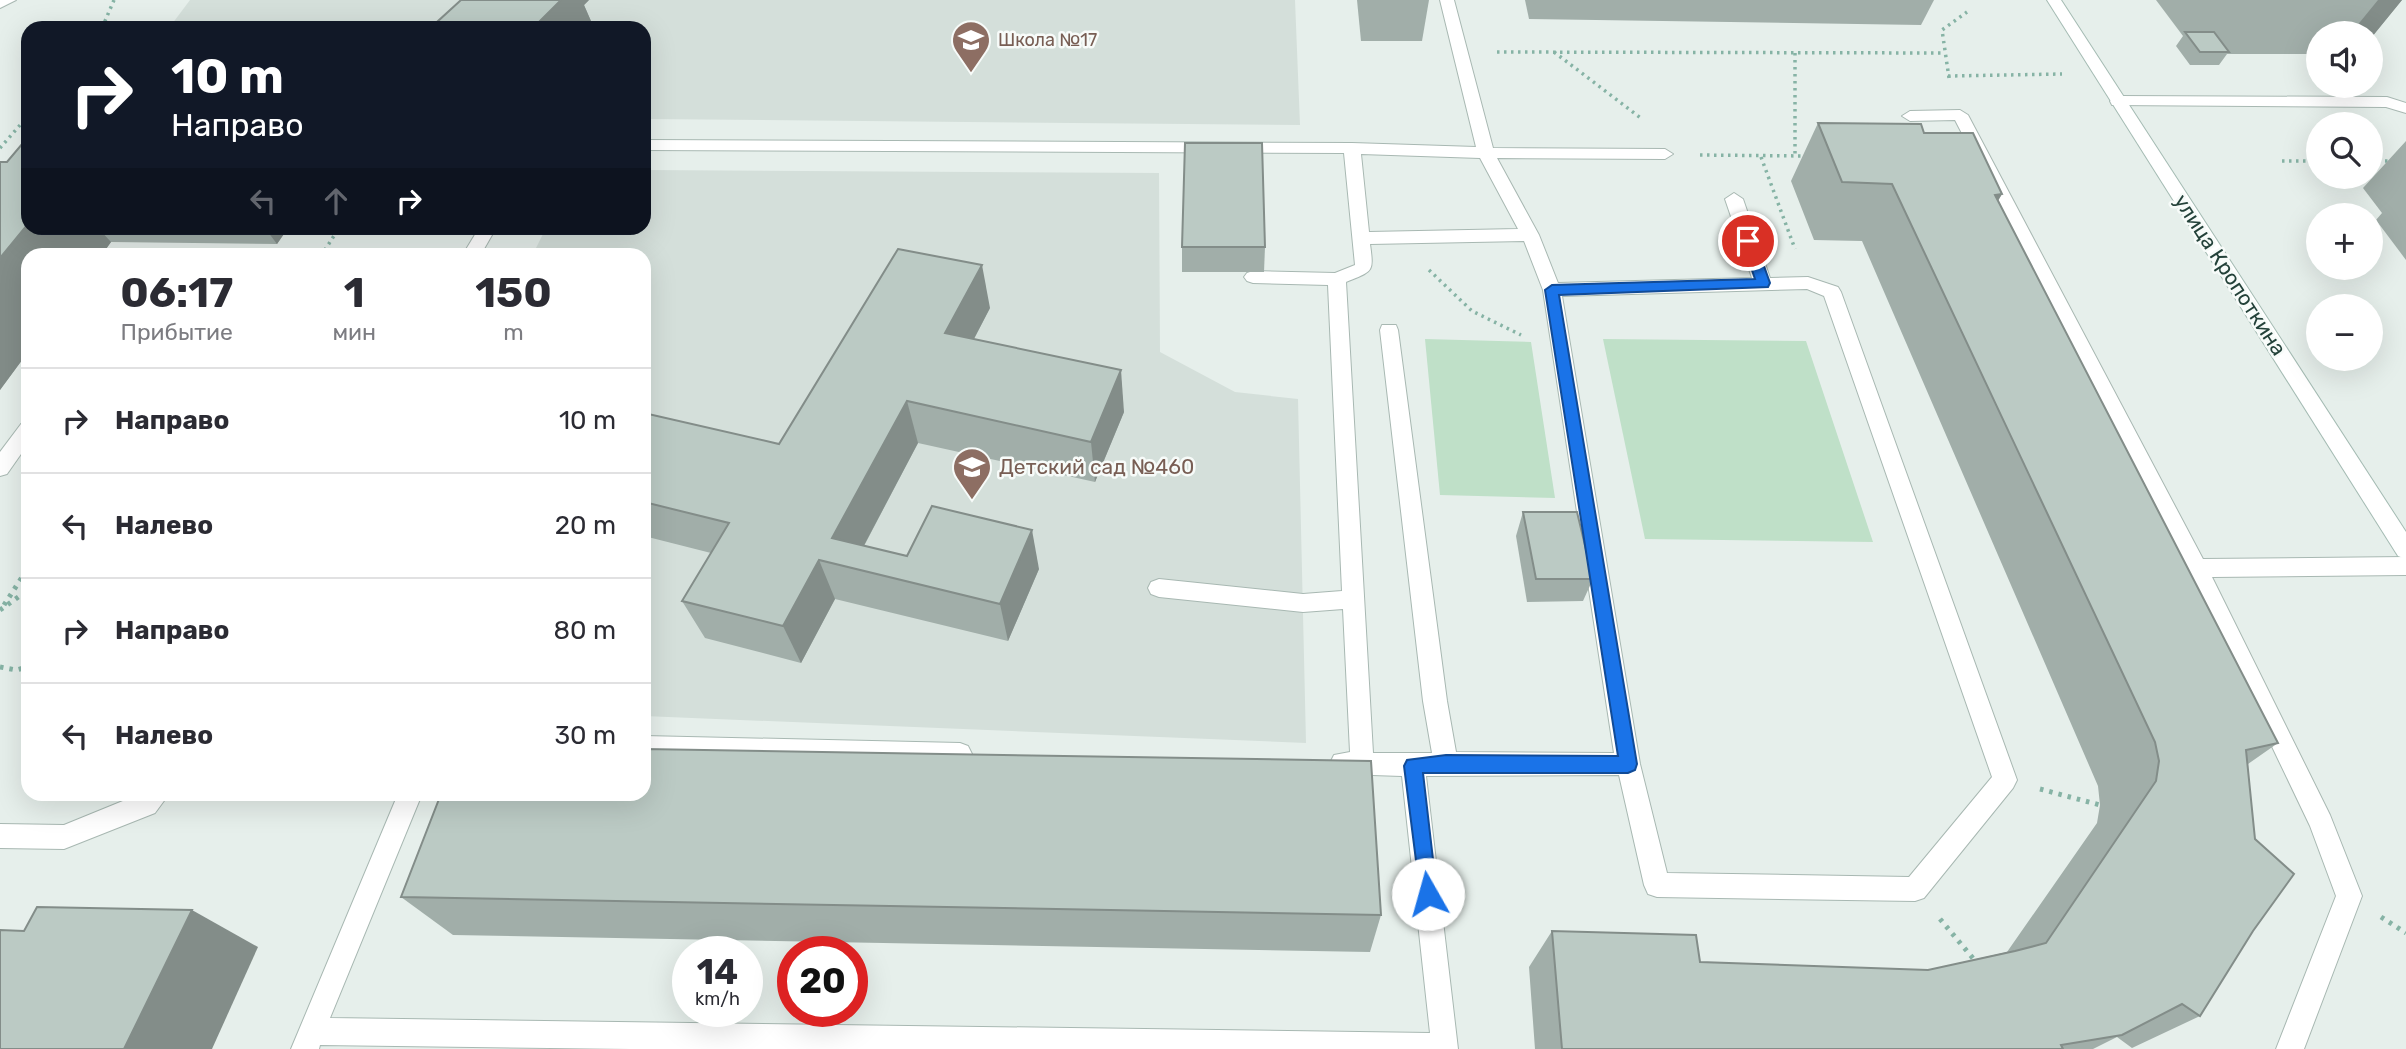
<!DOCTYPE html>
<html lang="ru">
<head>
<meta charset="utf-8">
<style>
  body { margin:0; font-family:Rubik,sans-serif; background:#f7f7f7; color:#2b2b33; height:100vh; display:flex; flex-direction:column; font-size:26px; white-space:nowrap }
  * { box-sizing:border-box; margin:0 }
  p { font-size:23px; color:#7c7c81 }
  .icon { flex:none; width:38px; height:38px; fill:none; stroke:currentColor; stroke-width:2; stroke-linecap:round; stroke-linejoin:round }
  .map { position:relative; flex:1; overflow:hidden }
  .details { position:absolute; left:21px; top:248px; width:630px; height:553px; display:flex; flex-direction:column; background:#fff; border-radius:21px; box-shadow:0 7px 28px #0002 }
  .details>* { flex:none }
  .guide { position:absolute; left:21px; top:21px; width:630px; height:214px; border-radius:21px; box-shadow:0 7px 28px #0002; background:#111827; color:#fff; overflow:hidden }
  .controls { position:absolute; left:2306px; top:21px; display:grid; gap:14px }
  .controls a { display:grid; place-items:center; width:77px; height:77px; border-radius:50%; background:#fff; box-shadow:0 7px 28px #0002; font-size:35px }
  .speed { position:absolute; left:672px; top:936px; display:flex; gap:14px; font-size:35px; font-weight:700; text-align:center }
  .speed>* { display:grid; place-content:center; width:91px; height:91px; border-radius:50%; background:#fff; box-shadow:0 7px 28px #0002; line-height:1 }
  .speed small { font-size:18px; font-weight:400 }
  .speed .limit { border:10px solid #d22; background:#fff; color:#111 }
  .pin { position:absolute; display:grid; place-items:center; width:60px; height:60px; color:#fff; margin:-30px; border:4px solid #fff; border-radius:50%; box-shadow:0 2px 7px #0007 }
  .me { position:absolute; width:77px; margin:-38px; rotate:353deg; stroke-linejoin:round; filter:drop-shadow(0 0 5px #0008) }
  .turn { display:flex; align-items:center; gap:24px; height:147px; padding:0 35px; font-size:32px }
  .turn .icon { width:91px; height:91px; stroke-width:2.5 }
  .turn b { display:block; font-size:49px; line-height:60px }
  .lanes { display:flex; align-items:center; height:66px; padding:0 35px; background:#0003; justify-content:center; gap:35px; direction:ltr }
  .lanes .off { opacity:.35 }
  .eta { display:flex; justify-content:space-evenly; align-items:center; height:119px; text-align:center }
  .eta b { font-size:42px; font-weight:700; line-height:49px }
  ul { padding:0; list-style:none }
  li { display:flex; align-items:center; gap:21px; height:105px; padding:0 35px; border-top:2px solid #e1e1e2 }
  li div { flex:1 }
  li b { display:block; font-size:26px }
  li em { font-style:normal }
  .map>svg:first-child { display:block }
  .built { fill:#d4dfda }
  .green { fill:#bfe0c8 }
  .lines { fill:none; stroke-linecap:round; stroke-linejoin:round }
  .lane-casing { stroke:#a8b8b2; stroke-width:2 }
  .secondary-casing { stroke:#a4bbb3; stroke-width:2 }
  .path-far1 { stroke:#86b3a5; stroke-width:3.5; stroke-dasharray:2.5 4.5; stroke-linecap:butt }
  .path { stroke:#86b3a5; stroke-width:5; stroke-dasharray:3.5 6; stroke-linecap:butt }
  .lane { fill:#fff; fill-rule:evenodd }
  .secondary { fill:#fff; fill-rule:evenodd }
  .wall { fill:#a1aea9 }
  .shaded-wall { fill:#838d89 }
  .building { fill:#bbcac4; stroke:#838d89; stroke-width:2 }
  .route { fill:#1a73e8; stroke:#114b97; stroke-width:2 }
  .labels { text-anchor:middle; stroke-width:5; stroke-linejoin:round; paint-order:stroke }
  .far-education-label { font-size:18px; fill:#785e54; stroke:#f7fbf9; text-anchor:start }
  .street-label { font-size:21px; fill:#24423a; stroke:#f7fbf9 }
  .education-label { font-size:21px; fill:#785e54; stroke:#f7fbf9; text-anchor:start }
</style>
</head>
<body>
<div class="map">
<svg width="2406" height="1049" viewBox="0 0 2406 1049">
  <rect width="100%" height="100%" fill="#e6efeb"/>
  <g class="built">
    <path d="M190,0H1295L1300,125L644,119V28H169Z"/>
    <path d="M644,170L1159,173L1160,352L1235,392L1298,399L1306,743L644,716V256H532L546,228H644Z"/>
  </g>
  <g class="green">
    <path d="M1425,339L1531,342L1555,498L1440,495Z"/>
    <path d="M1603,339L1806,341L1873,542L1645,539Z"/>
  </g>
  <g class="lines">
    <defs>
      <g id="lane">
        <path d="M0,0H16L0,8Z"/>
        <path d="M1440,0H1454L1493,148L1665,149L1673,154L1665,159L1497,158L1539,235L1558,283L1752,278L1725,199L1734,193L1743,199L1770,278L1808,277L1838,287L1841,292L2017,780L2013,788L1924,898L1915,901L1657,897L1648,894L1644,885L1619,775L1426,776L1458,1049H630L320,1045L319,1049H291L398,794H422L330,1018L1430,1033L1402,776L1342,774L1334,771L1330,763L1334,755L1350,752L1343,609L1303,612L1159,597L1151,594L1148,588L1151,582L1159,579L1303,594L1342,591L1328,285L1253,283L1247,281L1244,277L1247,273L1253,271L1335,273L1355,265L1344,153L644,150V140L1352,143L1476,147ZM1361,154L1480,158L1518,229L1369,232ZM1524,241L1543,290L1614,753L1456,752L1447,701L1398,330L1396,325H1382L1380,330L1423,701L1432,753H1373L1346,282C1373,271 1374,273 1370,244ZM1807,289L1824,296L1992,777L1909,877L1667,873L1640,764L1562,296Z"/>
        <path d="M2118,96L2387,97L2406,103V113L2386,107L2112,105L2110,101Z"/>
        <path d="M1960,110L1968,115L2203,559L2406,557V575L2212,577L2330,815L2362,896L2304,1049H2276L2336,896L2310,826L2188,571L1955,120L1910,121L1902,116L1910,111Z"/>
        <path d="M479,228H496L480,256H462Z"/>
        <path d="M28,421V444L7,474L0,476V452L21,424Z"/>
        <path d="M644,736L960,743L968,746L972,754L968,762L960,765L644,758Z"/>
        <path d="M140,794H169L155,813L64,849L0,848V824L64,825Z"/>
      </g>
      <path id="secondary" d="M2047,0H2061L2406,532V559L2398,556Z"/>
    </defs>
    <use href="#lane" class="lane-casing"/>
    <use href="#secondary" class="secondary-casing"/>
    <g class="path-far1">
      <path d="M102,28L114,0"/>
      <path d="M1497,52L1944,53"/>
      <path d="M1554,52L1642,119"/>
      <path d="M1795,53V156"/>
      <path d="M1948,76L2062,74"/>
      <path d="M1949,78L1942,30L1967,12"/>
      <path d="M0,148L28,116"/>
      <path d="M1700,155L1806,156"/>
      <path d="M1761,157L1795,249"/>
      <path d="M2282,161H2319"/>
      <path d="M2371,161H2391"/>
      <path d="M321,256L339,228"/>
      <path d="M1429,270L1472,311L1521,335"/>
    </g>
    <g class="path">
      <path d="M4,605L28,568"/>
      <path d="M0,610L28,590"/>
      <path d="M0,667L16,670L28,667"/>
      <path d="M2040,789L2100,805"/>
      <path d="M2381,917L2406,933"/>
      <path d="M1940,919L1977,963"/>
    </g>
    <use href="#lane" class="lane"/>
    <use href="#secondary" class="secondary"/>
  </g>
  <g class="wall">
    <path d="M461,0H589L584,5L594,28H440L437,22Z"/>
    <path d="M1357,0H1429L1422,41H1361Z"/>
    <path d="M1525,0H1934L1921,25L1529,19Z"/>
    <path d="M2156,0H2402L2371,38V33H2319V54H2227L2219,65H2190L2176,46L2183,36Z"/>
    <path d="M1818,123L1924,133L2002,194L1998,201L2278,743L2248,764L2253,931L2200,1016L2132,1048L2117,1037L2093,1049H1535L1529,967L1552,931L1700,962L1928,970L2007,952L2097,823L2100,805L2098,786L1862,241L1814,240L1791,181Z"/>
    <path d="M2406,141V260L2376,220L2382,213L2363,188Z"/>
    <path d="M0,162H7L28,228H288L277,244L111,242L101,256H28V352L0,390Z"/>
    <path d="M1182,247H1265L1264,272H1182Z"/>
    <path d="M990,308L974,339L1124,412L1095,482L918,443L864,546L907,556L1039,569L1008,641L835,599L801,663L705,638L682,601L711,553L644,536V413L779,444Z"/>
    <path d="M1523,512L1593,579L1583,601L1527,602L1516,536Z"/>
    <path d="M401,897L1381,915L1370,952L453,935Z"/>
  </g>
  <g class="shaded-wall">
    <path d="M555,0H589L584,5L594,28H533Z"/>
    <path d="M2378,0H2402L2371,38V33H2351Z"/>
    <path d="M2002,194L1966,251L1995,195Z"/>
    <path d="M28,224V228H98L111,242L101,256H28V352L0,390V258Z"/>
    <path d="M265,228H288L277,244Z"/>
    <path d="M982,265L990,308L955,375L945,333Z"/>
    <path d="M1121,370L1124,412L1095,482L1091,442Z"/>
    <path d="M907,401L918,443L852,568L832,538Z"/>
    <path d="M1032,530L1039,569L1008,641L1000,604Z"/>
    <path d="M819,560L835,599L801,663L783,626Z"/>
    <path d="M192,910L258,947L212,1049H124Z"/>
  </g>
  <g class="building">
    <path d="M461,0H561L533,28H469L437,22Z"/>
    <path d="M2185,32H2214L2229,52H2200Z"/>
    <path d="M1818,123L1921,124L1924,133H1973L2002,194L1995,195L2278,743L2246,750L2255,839L2294,874L2253,931L2200,1016L2182,1004L2122,1035L2061,1045L2063,1049H1562L1552,931L1696,935L1700,962L1928,970L2015,951L2046,943L2156,781L2159,761L2155,742L1892,184L1842,182Z"/>
    <path d="M28,137V224L0,258V162H7Z"/>
    <path d="M1185,143H1262L1265,247H1182Z"/>
    <path d="M898,249L982,265L945,333L1121,370L1091,442L907,401L832,538L907,556L932,506L1032,530L1000,604L819,560L783,626L682,601L729,523L644,502V413L779,444Z"/>
    <path d="M1523,512H1577L1593,579H1536Z"/>
    <path d="M644,749L1371,761L1381,915L401,897L441,794H644Z"/>
    <path d="M37,907L192,910L124,1049H0V930L24,931Z"/>
  </g>
  <path class="route" d="M1748,236L1755,241L1770,283L1768,287L1559,295L1637,764L1635,770L1628,773H1423L1437,894L1434,900L1428,903L1421,900L1404,766L1407,760L1446,755L1618,756L1545,290L1552,285L1755,279L1742,241Z"/>
  <defs>
    <symbol id="school-pin" viewBox="-11 -11 22 30"><path d="M0 17L-7.5 6A9.5 9.5 0 1 1 7.5 6Z" fill="#8d6e63" stroke="#f7fbf9"/><path d="M0-5L7-2L0 1L-7-2ZM-4 1L0 2.5L4 1V4Q0 6-4 4Z" fill="#fff"/></symbol>
  </defs>
  <g fill-rule="evenodd">
    <use href="#school-pin" x="949" y="18" width="44" height="60"/>
    <use href="#school-pin" x="950" y="445" width="44" height="60"/>
  </g>
  <g class="labels">
    <g class="far-education-label">
      <text x="998" y="46">Школа №17</text>
    </g>
    <g class="street-label">
      <text transform="translate(2230 275) rotate(57)" y="7">улица Кропоткина</text>
    </g>
    <g class="education-label">
      <text x="999" y="474">Детский сад №460</text>
    </g>
  </g>
</svg>
<div class="controls">
<a><svg class="icon" aria-label="sound" viewBox="0 0 24 24"><path d="M4 9h4l5-4v14l-5-4H4zM17 9q2 3 0 6"/></svg></a>
<a><svg class="icon" aria-label="search" viewBox="0 0 24 24"><circle cx="10" cy="10" r="6"/><path d="M15 15l6 6"/></svg></a>
<a>+</a>
<a>−</a>
</div>
<div class="speed"><div>14<small>km/h</small></div><div class="limit">20</div></div>
<div class="pin" style="left:1748px;top:241px;background:#d93025"><svg class="icon" aria-label="arrive" viewBox="0 0 24 24"><path d="M6 21V4h12l-3 4 3 4H6"/></svg></div>
<svg class="me" style="left:1428px;top:894px" viewBox="-20 -20 40 40"><circle r="19" fill="#fff"/><path d="M0-13L10 11 0 6-10 11z" fill="#1a73e8"/></svg>
<div class="guide">
<div class="turn"><svg class="icon" aria-label="right" viewBox="0 0 24 24"><path d="M7 20v-9h11M14 6l5 5-5 5"/></svg><div><b>10 m</b>Направо</div></div>
<div class="lanes"><svg class="icon off" aria-label="left" viewBox="0 0 24 24"><path d="M17 20v-9H6M10 6l-5 5 5 5"/></svg><svg class="icon off" aria-label="ahead" viewBox="0 0 24 24"><path d="M12 20V5M6 11l6-6 6 6"/></svg><svg class="icon" aria-label="right" viewBox="0 0 24 24"><path d="M7 20v-9h11M14 6l5 5-5 5"/></svg></div>
</div>
<section class="details">
<div class="eta">
<div><b>06:17</b><p>Прибытие</p></div>
<div><b>1</b><p>мин</p></div>
<div><b>150</b><p>m</p></div>
</div>
<ul>
<li><svg class="icon" aria-label="right" viewBox="0 0 24 24"><path d="M7 20v-9h11M14 6l5 5-5 5"/></svg><div><b>Направо</b></div><em>10 m</em></li>
<li><svg class="icon" aria-label="left" viewBox="0 0 24 24"><path d="M17 20v-9H6M10 6l-5 5 5 5"/></svg><div><b>Налево</b></div><em>20 m</em></li>
<li><svg class="icon" aria-label="right" viewBox="0 0 24 24"><path d="M7 20v-9h11M14 6l5 5-5 5"/></svg><div><b>Направо</b></div><em>80 m</em></li>
<li><svg class="icon" aria-label="left" viewBox="0 0 24 24"><path d="M17 20v-9H6M10 6l-5 5 5 5"/></svg><div><b>Налево</b></div><em>30 m</em></li>
</ul>
</section>
</div>
</body>
</html>
